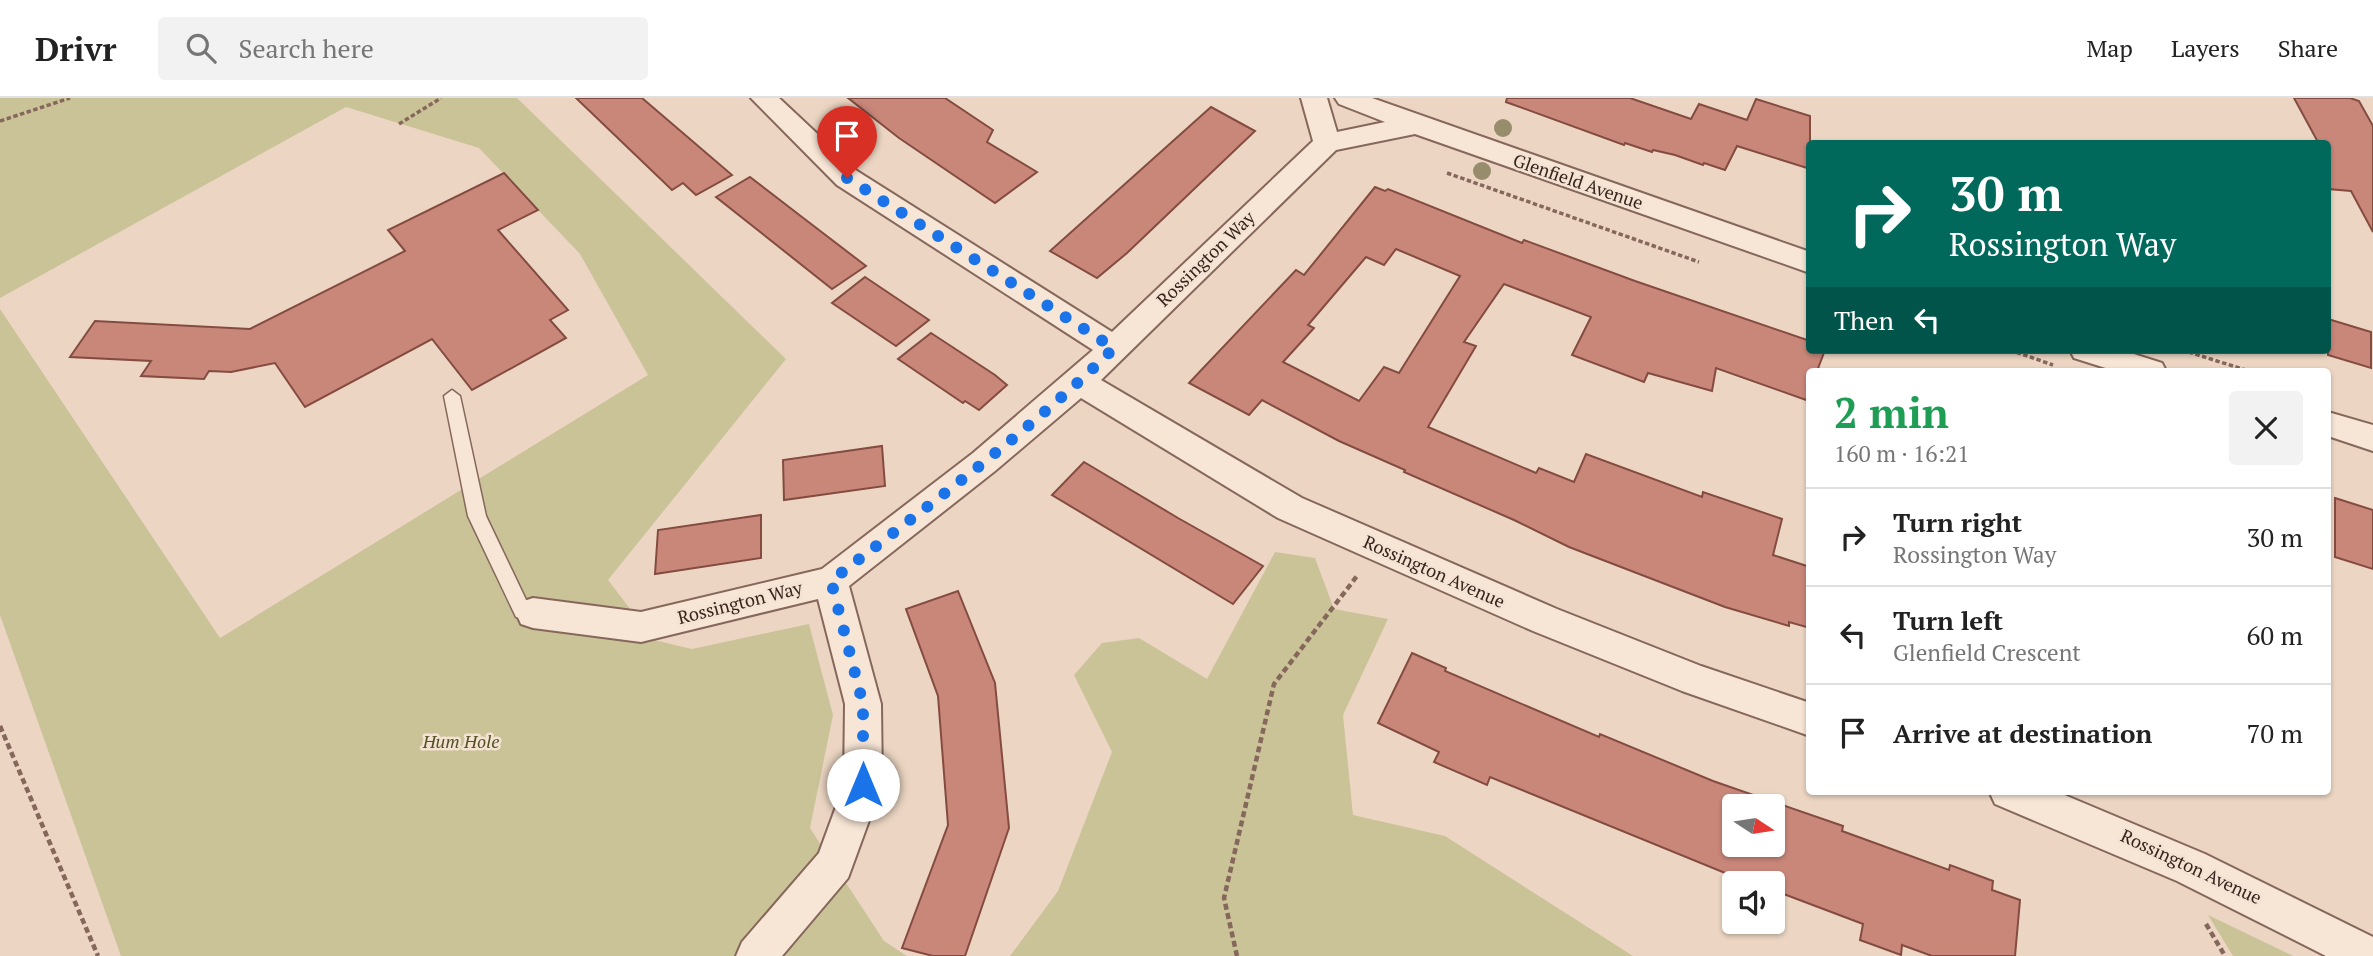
<!DOCTYPE html>
<html lang="en">
<head>
<meta charset="utf-8">
<style>
  body { margin:0; font-family:"PT Serif",serif; background:#f2f2f2; color:#222; height:100vh; display:flex; flex-direction:column; font-size:26px; white-space:nowrap }
  * { box-sizing:border-box; margin:0 }
  p { font-size:23px; color:#767676 }
  .icon { flex:none; width:38px; height:38px; fill:none; stroke:currentColor; stroke-width:2; stroke-linecap:round; stroke-linejoin:round }
  .map { position:relative; flex:1; overflow:hidden }
  .panel { position:absolute; left:1806px; top:270px; width:525px; height:427px; display:flex; flex-direction:column; background:#fff; border-radius:7px; box-shadow:0 2px 5px #0004 }
  .panel>* { flex:none }
  .guide { position:absolute; left:1806px; top:42px; width:525px; height:214px; border-radius:7px; box-shadow:0 2px 5px #0004; background:#00695c; color:#fff; overflow:hidden }
  .needle { width:46px; rotate:102deg }
  .tools { position:absolute; left:1722px; top:696px; display:grid; gap:14px }
  .tools a { display:grid; place-items:center; width:63px; height:63px; border-radius:7px; background:#fff; box-shadow:0 2px 5px #0004; font-size:35px }
  .pin { position:absolute; display:grid; place-items:center; width:60px; height:60px; color:#fff; margin:-72px -30px; border-radius:50% 50% 50% 0; rotate:-45deg; box-shadow:0 0 7px #0007 }
  .pin .icon { rotate:45deg }
  .me { position:absolute; width:77px; margin:-38px; rotate:0deg; stroke-linejoin:round; filter:drop-shadow(0 0 5px #0008) }
  .turn { display:flex; align-items:center; gap:24px; height:147px; padding:0 28px; font-size:32px }
  .turn .icon { width:91px; height:91px; stroke-width:2.5 }
  .turn b { display:block; font-size:49px; line-height:60px }
  .then { display:flex; align-items:center; height:66px; padding:0 28px; background:#0003; gap:14px; font-size:26px }
  .round { display:grid; place-items:center; flex:none; width:74px; height:74px; border-radius:7px; background:#f2f2f2 }
  .head { display:flex; align-items:center; justify-content:space-between; height:119px; padding:0 28px }
  h1 { font-size:42px; font-weight:800; line-height:52px; color:#1e9e55 }
  ul { padding:0; list-style:none }
  li { display:flex; align-items:center; gap:21px; height:98px; padding:0 28px; border-top:2px solid #e0e0e0 }
  li div { flex:1 }
  li b { display:block; font-size:26px }
  li em { font-style:normal }
  header { display:flex; align-items:center; gap:42px; box-sizing:border-box; height:98px; padding:0 35px; background:#fff; border-bottom:2px solid #e0e0e0 }
  header strong { font-size:33px }
  nav { display:flex; gap:38px; margin-inline-start:auto; font-size:24px }
  .search { width:490px; height:63px; background:#f2f2f2; display:flex; align-items:center; gap:18px; box-sizing:border-box; padding:0 24px; border-radius:7px; color:#767676; font-size:26px }
  .map>svg:first-child { display:block }
  .green { fill:#cac398 }
  .building { fill:#c9877a; stroke:#844b41; stroke-width:2; fill-rule:evenodd }
  .lines { fill:none; stroke-linecap:round; stroke-linejoin:round }
  .lane-casing { stroke:#86675b; stroke-width:3 }
  .street-casing { stroke:#86675b; stroke-width:4 }
  .path-far1 { stroke:#86675b; stroke-width:3.5; stroke-dasharray:4.5 2.5; stroke-linecap:butt }
  .path { stroke:#86675b; stroke-width:4.5; stroke-dasharray:6 3.5; stroke-linecap:butt }
  .lane { fill:#f7e5d6; fill-rule:evenodd }
  .street { fill:#f7e5d6; fill-rule:evenodd }
  .tree { fill:#978d6d }
  .route { stroke:#1a73e8; stroke-width:12; stroke-dasharray:0 21.6 }
  .labels { text-anchor:middle; stroke-width:5; stroke-linejoin:round; paint-order:stroke }
  .street-label { font-size:18px; fill:#36241e; stroke:#f4e2d2 }
  .park-label { font-size:18px; font-style:italic; fill:#525226; stroke:#f4e2d2 }
</style>
</head>
<body>
<header>
<strong>Drivr</strong>
<div class="search"><svg class="icon" aria-label="search" viewBox="0 0 24 24"><circle cx="10" cy="10" r="6"/><path d="M15 15l6 6"/></svg>Search here</div>
<nav><a>Map</a><a>Layers</a><a>Share</a></nav>
</header>
<div class="map">
<svg width="2373" height="858" viewBox="0 0 2373 858">
  <rect width="100%" height="100%" fill="#ecd6c3"/>
  <g class="green">
    <path d="M0,0H517L786,261L608,482L654,542L692,551L809,526L833,617L810,730L884,843L907,858H121L0,517V211L220,540L648,277L580,156L479,50L346,9L0,200Z"/>
    <path d="M1275,454L1315,460L1334,511L1388,521L1343,617L1353,717L1445,738L1633,858H1010L1058,793L1112,654L1074,577L1102,545L1139,540L1207,581Z"/>
    <path d="M2208,817L2291,857L2293,858H2233Z"/>
  </g>
  <g class="building">
    <path d="M576,0H642L732,77L696,97L683,85L672,92Z"/>
    <path d="M848,0H945L993,32L987,44L1037,74L995,105L899,40Z"/>
    <path d="M1507,0H1630L1691,21L1699,6L1747,22L1756,1L1810,18V71L1737,48L1725,72L1704,65L1703,67L1675,57L1653,52L1652,54L1625,45L1624,47L1506,4Z"/>
    <path d="M2294,0H2350L2359,3L2373,28V134L2351,93L2328,91V46H2319Z"/>
    <path d="M1211,9L1255,33L1127,155L1097,180L1050,153Z"/>
    <path d="M504,75L538,112L498,132L568,212L550,222L566,240L472,292L432,241L305,309L275,265L231,274L209,273L204,281L141,278L151,263L70,259L95,223L250,231L405,153L388,132Z"/>
    <path d="M750,79L802,119L866,168L832,191L716,99Z"/>
    <path d="M1375,89L1385,93L1388,91L1522,145L1524,142L1635,183L1810,243V252H1825L1817,273H1810V293L1806,302L1716,270L1712,293L1648,275L1644,284L1572,257L1591,219L1504,186L1464,244L1476,248L1428,329L1536,375L1539,370L1574,384L1586,356L1702,399L1703,394L1782,421L1773,457L1810,469V530L1789,524V528L1725,509L1569,449L1514,422L1404,374L1405,372L1339,343L1262,302L1249,317L1189,285L1296,172L1304,177ZM1396,151L1460,178L1399,275L1384,269L1359,303L1283,264L1314,230L1308,227L1366,159L1384,167Z"/>
    <path d="M865,179L929,222L896,248L832,205Z"/>
    <path d="M2328,221L2371,234V270L2328,257Z"/>
    <path d="M931,235L995,277L1007,287L979,312L965,303L963,305L898,261Z"/>
    <path d="M882,348L885,388L784,402L783,362Z"/>
    <path d="M1084,364L1178,420L1263,468L1233,506L1052,397Z"/>
    <path d="M2335,400L2373,412V471L2335,459Z"/>
    <path d="M761,417V460L655,476L658,432Z"/>
    <path d="M958,493L995,585L1009,730L965,858H933L902,850L948,727L938,598L906,511Z"/>
    <path d="M1412,555L1446,570L1445,573L1599,639L1600,636L1713,683L1843,728L1842,733L1949,772L1950,767L1993,783L1992,792L2020,802L2015,858H1932L1902,847L1901,857L1860,842L1863,826L1773,792V786H1752L1490,679L1487,687L1434,664L1439,654L1378,625ZM1734,709H1773V747H1734Z"/>
  </g>
  <g class="lines">
    <defs>
      <path id="lane" d="M452,292L460,298L486,418L528,506L539,509L542,515L539,521L533,523L516,519L468,418L444,298Z"/>
      <g id="street">
        <path d="M751,0H779L857,73L1112,234L1313,43L1301,0H1327L1337,34L1385,24L1339,6L1335,0H1372L1810,154V175L1415,36L1336,52L1101,282L1302,400L1557,511L1701,568L1810,605V638L1682,593L1533,533L1278,420L1081,300L995,373L849,488L881,606L882,687L848,780L782,858H736L742,844L819,755L844,687L845,606L818,501L641,544L533,530L521,526L516,515L521,504L533,500L641,514L822,471L973,355L1093,252L837,87Z"/>
        <path d="M2070,252H2121L2162,265L2166,273H2115L2074,260Z"/>
        <path d="M2328,314L2373,327V353L2328,338Z"/>
        <path d="M1989,693H2055L2205,756L2373,839V858H2326L2177,783L1995,706Z"/>
      </g>
    </defs>
    <use href="#lane" class="lane-casing"/>
    <use href="#street" class="street-casing"/>
    <g class="path-far1">
      <path d="M0,23L70,0"/>
      <path d="M399,26L441,0"/>
      <path d="M1447,75L1699,164"/>
      <path d="M2010,252L2053,267"/>
      <path d="M2182,252L2249,273"/>
    </g>
    <g class="path">
      <path d="M0,628L98,858"/>
      <path d="M2206,826L2225,858"/>
      <path d="M1237,858L1224,800L1274,586L1357,478"/>
    </g>
    <use href="#lane" class="lane"/>
    <use href="#street" class="street"/>
  </g>
  <g class="tree">
    <circle cx="1503" cy="30" r="9"/>
    <circle cx="1482" cy="73" r="9"/>
  </g>
  <g class="lines">
    <path class="route" d="M847,80L1114,250C1027,336 927,408 831,483L863,606V687"/>
  </g>
  <g class="labels">
    <g class="street-label">
      <text transform="translate(1578 84) rotate(19)" y="6">Glenfield Avenue</text>
      <text transform="translate(1206 161) rotate(-44)" y="6">Rossington Way</text>
      <text transform="translate(1434 474) rotate(24)" y="6">Rossington Avenue</text>
      <text transform="translate(740 505) rotate(-14)" y="6">Rossington Way</text>
      <text transform="translate(2191 769) rotate(25)" y="6">Rossington Avenue</text>
    </g>
    <g class="park-label">
      <text x="461" y="650">Hum Hole</text>
    </g>
  </g>
</svg>
<div class="tools">
<a><svg class="needle" viewBox="-14 -14 28 28"><path d="M0-13l5 13h-10z" fill="#e53935"/><path d="M0 13l5-13h-10z" fill="#767676"/></svg></a>
<a><svg class="icon" aria-label="sound" viewBox="0 0 24 24"><path d="M4 9h4l5-4v14l-5-4H4zM17 9q2 3 0 6"/></svg></a>
</div>
<div class="pin" style="left:847px;top:80px;background:#d93025"><svg class="icon" aria-label="arrive" viewBox="0 0 24 24"><path d="M6 21V4h12l-3 4 3 4H6"/></svg></div>
<svg class="me" style="left:863px;top:687px" viewBox="-20 -20 40 40"><circle r="19" fill="#fff"/><path d="M0-13L10 11 0 6-10 11z" fill="#1a73e8"/></svg>
<div class="guide">
<div class="turn"><svg class="icon" aria-label="right" viewBox="0 0 24 24"><path d="M7 20v-9h11M14 6l5 5-5 5"/></svg><div><b>30 m</b>Rossington Way</div></div>
<div class="then">Then<svg class="icon" aria-label="left" viewBox="0 0 24 24"><path d="M17 20v-9H6M10 6l-5 5 5 5"/></svg></div>
</div>
<section class="panel">
<div class="head"><div><h1>2 min</h1><p>160 m · 16:21</p></div><a class="round"><svg class="icon" aria-label="close" viewBox="0 0 24 24"><path d="M6 6l12 12M18 6L6 18"/></svg></a></div>
<ul>
<li><svg class="icon" aria-label="right" viewBox="0 0 24 24"><path d="M7 20v-9h11M14 6l5 5-5 5"/></svg><div><b>Turn right</b><p>Rossington Way</p></div><em>30 m</em></li>
<li><svg class="icon" aria-label="left" viewBox="0 0 24 24"><path d="M17 20v-9H6M10 6l-5 5 5 5"/></svg><div><b>Turn left</b><p>Glenfield Crescent</p></div><em>60 m</em></li>
<li><svg class="icon" aria-label="arrive" viewBox="0 0 24 24"><path d="M6 21V4h12l-3 4 3 4H6"/></svg><div><b>Arrive at destination</b></div><em>70 m</em></li>
</ul>
</section>
</div>
</body>
</html>
